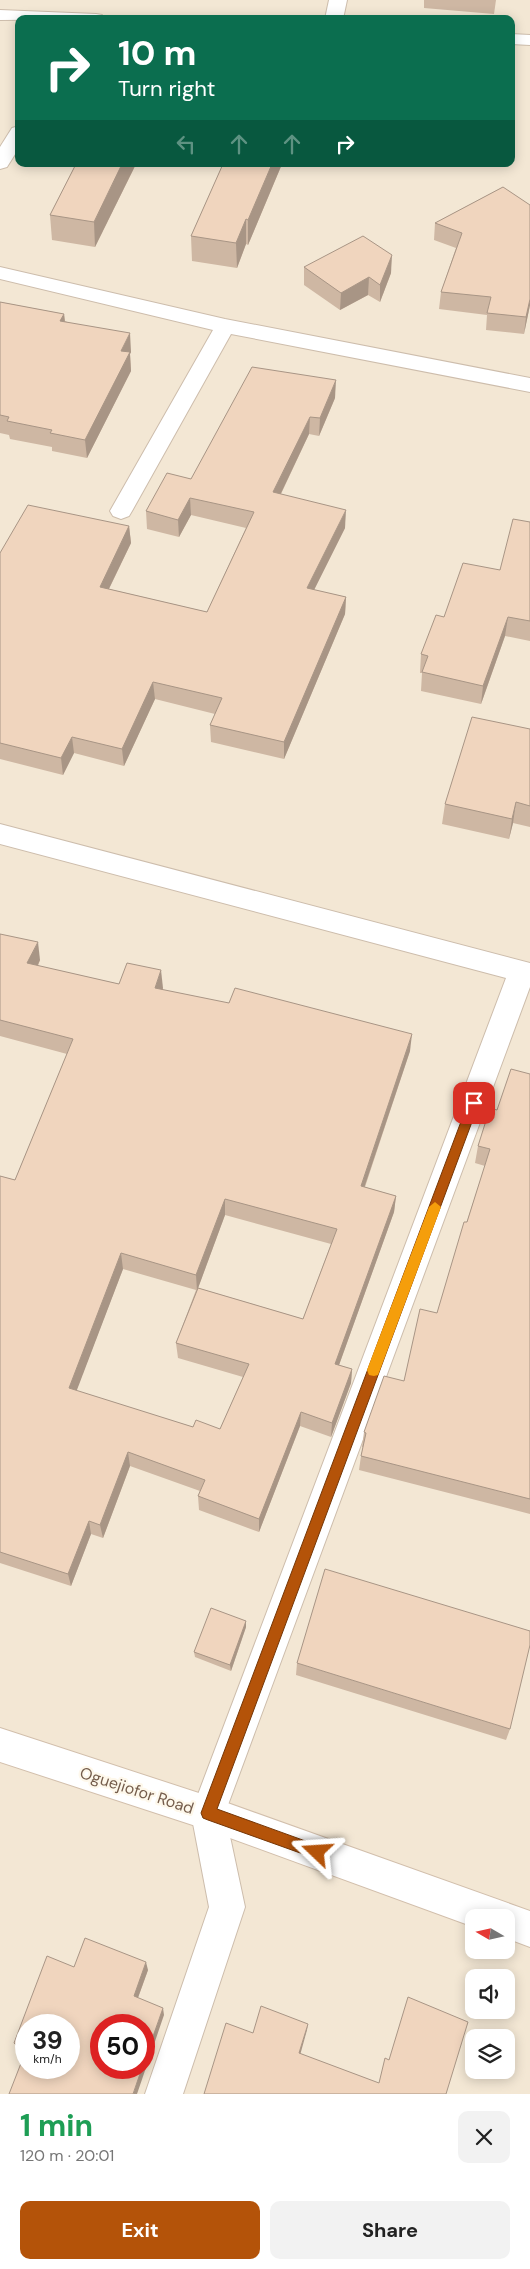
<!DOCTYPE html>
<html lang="en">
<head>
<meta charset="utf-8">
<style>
  body { margin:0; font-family:"DM Sans",sans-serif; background:#f2f2f2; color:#222; height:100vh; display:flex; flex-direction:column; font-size:19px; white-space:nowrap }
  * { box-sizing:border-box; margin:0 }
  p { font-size:16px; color:#767676 }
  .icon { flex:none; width:28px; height:28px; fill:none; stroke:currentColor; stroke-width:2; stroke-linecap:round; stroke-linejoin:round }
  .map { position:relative; height:2094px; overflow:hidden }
  .details { display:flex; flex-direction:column; background:#fff; flex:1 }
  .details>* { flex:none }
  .hud { position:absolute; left:15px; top:15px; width:500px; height:152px; border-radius:10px; box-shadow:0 2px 12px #0003; background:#0b6e4f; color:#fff; overflow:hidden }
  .needle { width:32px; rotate:279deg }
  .controls { position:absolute; left:465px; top:1909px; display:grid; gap:10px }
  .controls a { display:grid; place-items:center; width:50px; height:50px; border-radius:10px; background:#fff; box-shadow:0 2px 12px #0003; font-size:25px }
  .speed { position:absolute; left:15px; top:2014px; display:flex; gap:10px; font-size:25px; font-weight:700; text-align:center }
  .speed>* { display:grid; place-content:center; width:65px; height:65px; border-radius:50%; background:#fff; box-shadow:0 2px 12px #0003; line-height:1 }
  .speed small { font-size:12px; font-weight:400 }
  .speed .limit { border:8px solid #d22; background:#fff; color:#111 }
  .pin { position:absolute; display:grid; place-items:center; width:42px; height:42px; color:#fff; margin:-21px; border-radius:10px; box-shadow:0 2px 8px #0006 }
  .me { position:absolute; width:55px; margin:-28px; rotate:290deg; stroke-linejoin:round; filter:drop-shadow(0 0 4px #0008) }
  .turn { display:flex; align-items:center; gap:18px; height:105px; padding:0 20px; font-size:22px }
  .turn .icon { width:65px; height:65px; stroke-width:2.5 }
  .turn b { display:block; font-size:35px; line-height:42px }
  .lanes { display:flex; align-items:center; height:48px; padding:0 20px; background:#0003; justify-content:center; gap:25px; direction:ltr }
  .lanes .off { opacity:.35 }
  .round { display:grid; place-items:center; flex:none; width:52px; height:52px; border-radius:10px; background:#f2f2f2 }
  .head { display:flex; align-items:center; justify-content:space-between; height:85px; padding:0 20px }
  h1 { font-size:30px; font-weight:700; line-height:38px; color:#1e9e55 }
  .primary-button { display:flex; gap:10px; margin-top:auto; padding:10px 20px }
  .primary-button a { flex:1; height:58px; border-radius:10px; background:#b45309; color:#fff; font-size:20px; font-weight:700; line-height:58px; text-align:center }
  .primary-button a+a { background:#f2f2f2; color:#222 }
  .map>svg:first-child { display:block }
  .residential { fill:#f3e7d4; fill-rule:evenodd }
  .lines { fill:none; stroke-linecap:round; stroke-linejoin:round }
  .street-casing { stroke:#cdbdac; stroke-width:2 }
  .secondary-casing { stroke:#d2bfac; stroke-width:2 }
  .street { fill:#fff; fill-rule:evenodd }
  .secondary { fill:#fff; fill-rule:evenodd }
  .wall { fill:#ceb7a3; fill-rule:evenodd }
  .shaded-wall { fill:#a89585 }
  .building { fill:#f0d5be; stroke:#a89585; fill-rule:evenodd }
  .route { fill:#b45309; stroke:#753606 }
  .slow { fill:#f59e0b }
  .labels { text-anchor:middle; stroke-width:4.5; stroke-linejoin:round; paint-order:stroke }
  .near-street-label { font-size:16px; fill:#745c4b; stroke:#fef8eb }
</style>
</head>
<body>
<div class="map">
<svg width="530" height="2094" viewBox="0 0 530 2094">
  <rect width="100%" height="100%" fill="#fbf4e5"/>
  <path class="residential" d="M0,0H530V2094H0ZM19,19H511V164H19ZM474,1918H506V1950H474ZM474,1978H506V2010H474ZM26,2025H69V2068H26ZM101,2025H144V2068H101ZM474,2038H506V2070H474Z"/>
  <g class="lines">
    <defs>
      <g id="street">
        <path d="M329,0H347L343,19H325Z"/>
        <path d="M0,10L96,14L102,15L105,19L0,20Z"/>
        <path d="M511,34L530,35V45L511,44Z"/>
        <path d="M19,126V148L7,167L0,169V147L12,128Z"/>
        <path d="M0,267L225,319L530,378V392L231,334L132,511L129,516L121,519L113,516L110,511L213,330L0,279Z"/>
        <path d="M0,824L530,963V987L225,1813L245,1907L183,2094H145L209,1907L191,1813L506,978L0,844Z"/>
      </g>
      <path id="secondary" d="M0,1728L208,1796L530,1911V1947L506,1938V1918H474V1927L208,1830L0,1762Z"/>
    </defs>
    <use href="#street" class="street-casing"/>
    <use href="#secondary" class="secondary-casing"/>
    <use href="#street" class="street"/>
    <use href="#secondary" class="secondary"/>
  </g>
  <g class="wall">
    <path d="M424,0H496L494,14L424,8Z"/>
    <path d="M76,164H136L95,247L52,240L50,215Z"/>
    <path d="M223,164H282L248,245L246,244L237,268L192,261L191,236Z"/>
    <path d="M503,187L530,305L524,334L486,330L487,315L439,309L441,292L456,248L434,240L435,223Z"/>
    <path d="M304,267L391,273L380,302L368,295L340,310L304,285Z"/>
    <path d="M0,302L64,314L65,321L131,352L130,354L131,371L87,458L52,451V447L10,439L9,435L0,433Z"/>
    <path d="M335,398L319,436L309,434L281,494L345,528L314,590L346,597L345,614L284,759L211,742L210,725L215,714L155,699L124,766L74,753L63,775L0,759V553L129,526L131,543L109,589L207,612L246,528L191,515L179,537L147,529L146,511L191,479Z"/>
    <path d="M530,522V641L505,636L481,704L421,691L422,673H420L421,654L444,617L500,570Z"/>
    <path d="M530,729V827L513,823L509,839L442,824L445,804Z"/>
    <path d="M0,934L40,960L38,966L119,984L163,988L162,990L410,1051L365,1187L396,1196L394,1212L339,1365L352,1369L351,1383L331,1437L300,1426L259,1532L199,1510L198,1496L200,1491L130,1466L103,1538L91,1534L71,1586L0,1563V1176L15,1180L67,1054L0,1036ZM225,1215L331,1244L303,1319L198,1288ZM123,1269L196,1290L176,1343L178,1358L243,1377L220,1429L193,1427L76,1391Z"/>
    <path d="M530,1074V1514L359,1470L361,1456L363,1447H362L364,1432L404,1381L437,1313L485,1166L475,1163L478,1146L497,1110Z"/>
    <path d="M246,1627L231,1671L195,1657L194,1652Z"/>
    <path d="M297,1663L510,1729L506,1740L296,1675Z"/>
    <path d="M74,1967L148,1970L138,1998L164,2015L24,2055L19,2050L14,2043Z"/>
  </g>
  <g class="shaded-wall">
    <path d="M122,164H136L95,247L94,222Z"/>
    <path d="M272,164H282L248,245V220Z"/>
    <path d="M246,219V244L237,268L236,243Z"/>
    <path d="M392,255L391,273L380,302V285Z"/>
    <path d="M369,277L368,295L340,310L341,293Z"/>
    <path d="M530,299V305L524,334L526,317Z"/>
    <path d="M64,314L66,332L60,321Z"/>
    <path d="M130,333L131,352L130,354L131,371L87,458L85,440L121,351Z"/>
    <path d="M336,380L335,398L319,436L320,418Z"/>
    <path d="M310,417L309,434L273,510V492Z"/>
    <path d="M190,498L191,515L179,537L178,520Z"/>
    <path d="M346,510L345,528L306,606L307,588Z"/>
    <path d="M129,526L131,543L101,605L100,587Z"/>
    <path d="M346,597L345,614L284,759V742Z"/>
    <path d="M508,617L505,636L481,704L483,686Z"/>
    <path d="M153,682L155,699L124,766L122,749Z"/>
    <path d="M72,737L74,753L63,775L61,758Z"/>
    <path d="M516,802L513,823L509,839L512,819Z"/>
    <path d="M38,942L40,960L30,981L27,963Z"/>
    <path d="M161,970L163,988L156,1006L155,988Z"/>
    <path d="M412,1034L410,1051L359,1203L361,1186Z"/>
    <path d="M396,1196L394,1212L334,1379L335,1364Z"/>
    <path d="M225,1199V1215L197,1291L196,1275Z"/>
    <path d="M121,1253L123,1269L72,1403L69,1388Z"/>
    <path d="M352,1369L351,1383L331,1437L332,1423Z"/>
    <path d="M301,1412L300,1426L259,1532V1519Z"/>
    <path d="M128,1452L130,1466L103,1538L100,1525Z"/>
    <path d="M89,1521L91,1534L71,1586L68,1574Z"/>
    <path d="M246,1621V1627L231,1671L230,1665Z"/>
    <path d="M146,1962L148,1970L136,2003L134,1996Z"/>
    <path d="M163,2008L164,2015L137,2094H133L142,2068H144V2062Z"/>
    <path d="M308,2024L307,2030L299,2059V2053Z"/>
  </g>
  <g class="building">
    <path d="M76,164H122L94,222L50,215Z"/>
    <path d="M223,164H272L248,220L246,219L236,243L191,236Z"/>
    <path d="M503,187L530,205V299L526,317L487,313L491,297L441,292L462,233L435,223Z"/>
    <path d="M363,236L392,255L380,285L369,277L341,293L304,267Z"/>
    <path d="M0,302L64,314L60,321L130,333L121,351L130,352L85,440L50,433L52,430L7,421L9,417L0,415Z"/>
    <path d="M252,367L336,380L320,418L310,417L273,492L346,510L307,588L346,597L284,742L210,725L222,698L153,682L122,749L72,737L61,758L0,743V553L28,505L129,526L100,587L207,612L254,512L190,498L178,520L146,511L167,473L191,479Z"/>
    <path d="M513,519L530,522V621L508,617L483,686L422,672L428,656L421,654L436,615L444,617L463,563L500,570Z"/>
    <path d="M472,717L530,729V806L516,802L512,819L445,804Z"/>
    <path d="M0,934L38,942L27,963L119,984L127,963L161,970L155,988L229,1003L235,988L412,1034L361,1186L396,1196L335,1364L352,1369L332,1423L301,1412L259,1519L198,1496L205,1480L128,1452L100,1525L89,1521L68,1574L0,1552V1176L15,1180L73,1039L0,1020ZM225,1199L337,1229L303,1319L198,1288L176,1343L249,1364L220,1429L196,1420L193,1427L69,1388L121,1253L196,1275Z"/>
    <path d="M511,1069L530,1074V1499L361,1456L366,1433L364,1432L384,1376L404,1381L420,1309L437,1313L464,1222H467L490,1149L478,1146L490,1108L497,1110Z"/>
    <path d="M325,1569L530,1631V1645L510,1729L297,1663Z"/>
    <path d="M211,1608L246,1621L230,1665L194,1652Z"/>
    <path d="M85,1938L146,1962L134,1996L163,2008L144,2062V2025H101V2068H142L133,2094H9L25,2053L14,2043L47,1956L74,1967ZM26,2025H69V2068H26Z"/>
    <path d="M408,1997L468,2022L446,2094H204L226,2023L253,2033L261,2006L308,2024L299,2053L379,2083L385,2058L389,2060Z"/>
  </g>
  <path class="route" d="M474,1098L479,1103L217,1809L322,1847L324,1852L322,1857L317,1859L208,1820L203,1818L201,1813L468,1103Z"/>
  <path class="slow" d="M435,1202L441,1207L380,1370L378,1375L374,1376L369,1375L367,1370L429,1207Z"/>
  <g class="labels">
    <g class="near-street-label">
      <text transform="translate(137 1790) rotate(18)" y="6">Oguejiofor Road</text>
    </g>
  </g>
</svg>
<div class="controls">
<a><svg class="needle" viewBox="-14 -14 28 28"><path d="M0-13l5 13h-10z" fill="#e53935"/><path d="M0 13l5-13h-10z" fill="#767676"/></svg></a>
<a><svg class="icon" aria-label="sound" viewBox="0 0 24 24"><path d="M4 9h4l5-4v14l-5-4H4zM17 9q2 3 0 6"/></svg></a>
<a><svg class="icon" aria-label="layers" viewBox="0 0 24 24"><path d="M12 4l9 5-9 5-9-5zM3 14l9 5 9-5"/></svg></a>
</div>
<div class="speed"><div>39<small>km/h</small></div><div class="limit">50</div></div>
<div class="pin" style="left:474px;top:1103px;background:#d93025"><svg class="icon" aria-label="arrive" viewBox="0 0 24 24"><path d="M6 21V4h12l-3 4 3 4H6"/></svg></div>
<svg class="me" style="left:317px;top:1852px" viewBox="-20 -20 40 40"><path d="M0-17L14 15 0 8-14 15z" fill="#b45309" stroke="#fff" stroke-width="4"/></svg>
<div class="hud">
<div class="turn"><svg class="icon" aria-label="right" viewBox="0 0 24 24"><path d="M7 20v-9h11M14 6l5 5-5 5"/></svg><div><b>10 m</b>Turn right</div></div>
<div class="lanes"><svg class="icon off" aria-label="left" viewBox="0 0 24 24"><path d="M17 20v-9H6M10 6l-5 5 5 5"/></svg><svg class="icon off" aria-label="ahead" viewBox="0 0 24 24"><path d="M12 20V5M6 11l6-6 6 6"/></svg><svg class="icon off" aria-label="ahead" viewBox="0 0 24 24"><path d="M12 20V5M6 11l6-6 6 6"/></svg><svg class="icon" aria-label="right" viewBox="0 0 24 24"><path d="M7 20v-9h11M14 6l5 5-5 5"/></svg></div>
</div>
</div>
<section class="details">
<div class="head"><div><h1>1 min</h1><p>120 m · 20:01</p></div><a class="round"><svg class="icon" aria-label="close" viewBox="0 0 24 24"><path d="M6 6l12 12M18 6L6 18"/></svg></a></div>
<div class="primary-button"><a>Exit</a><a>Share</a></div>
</section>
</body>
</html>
